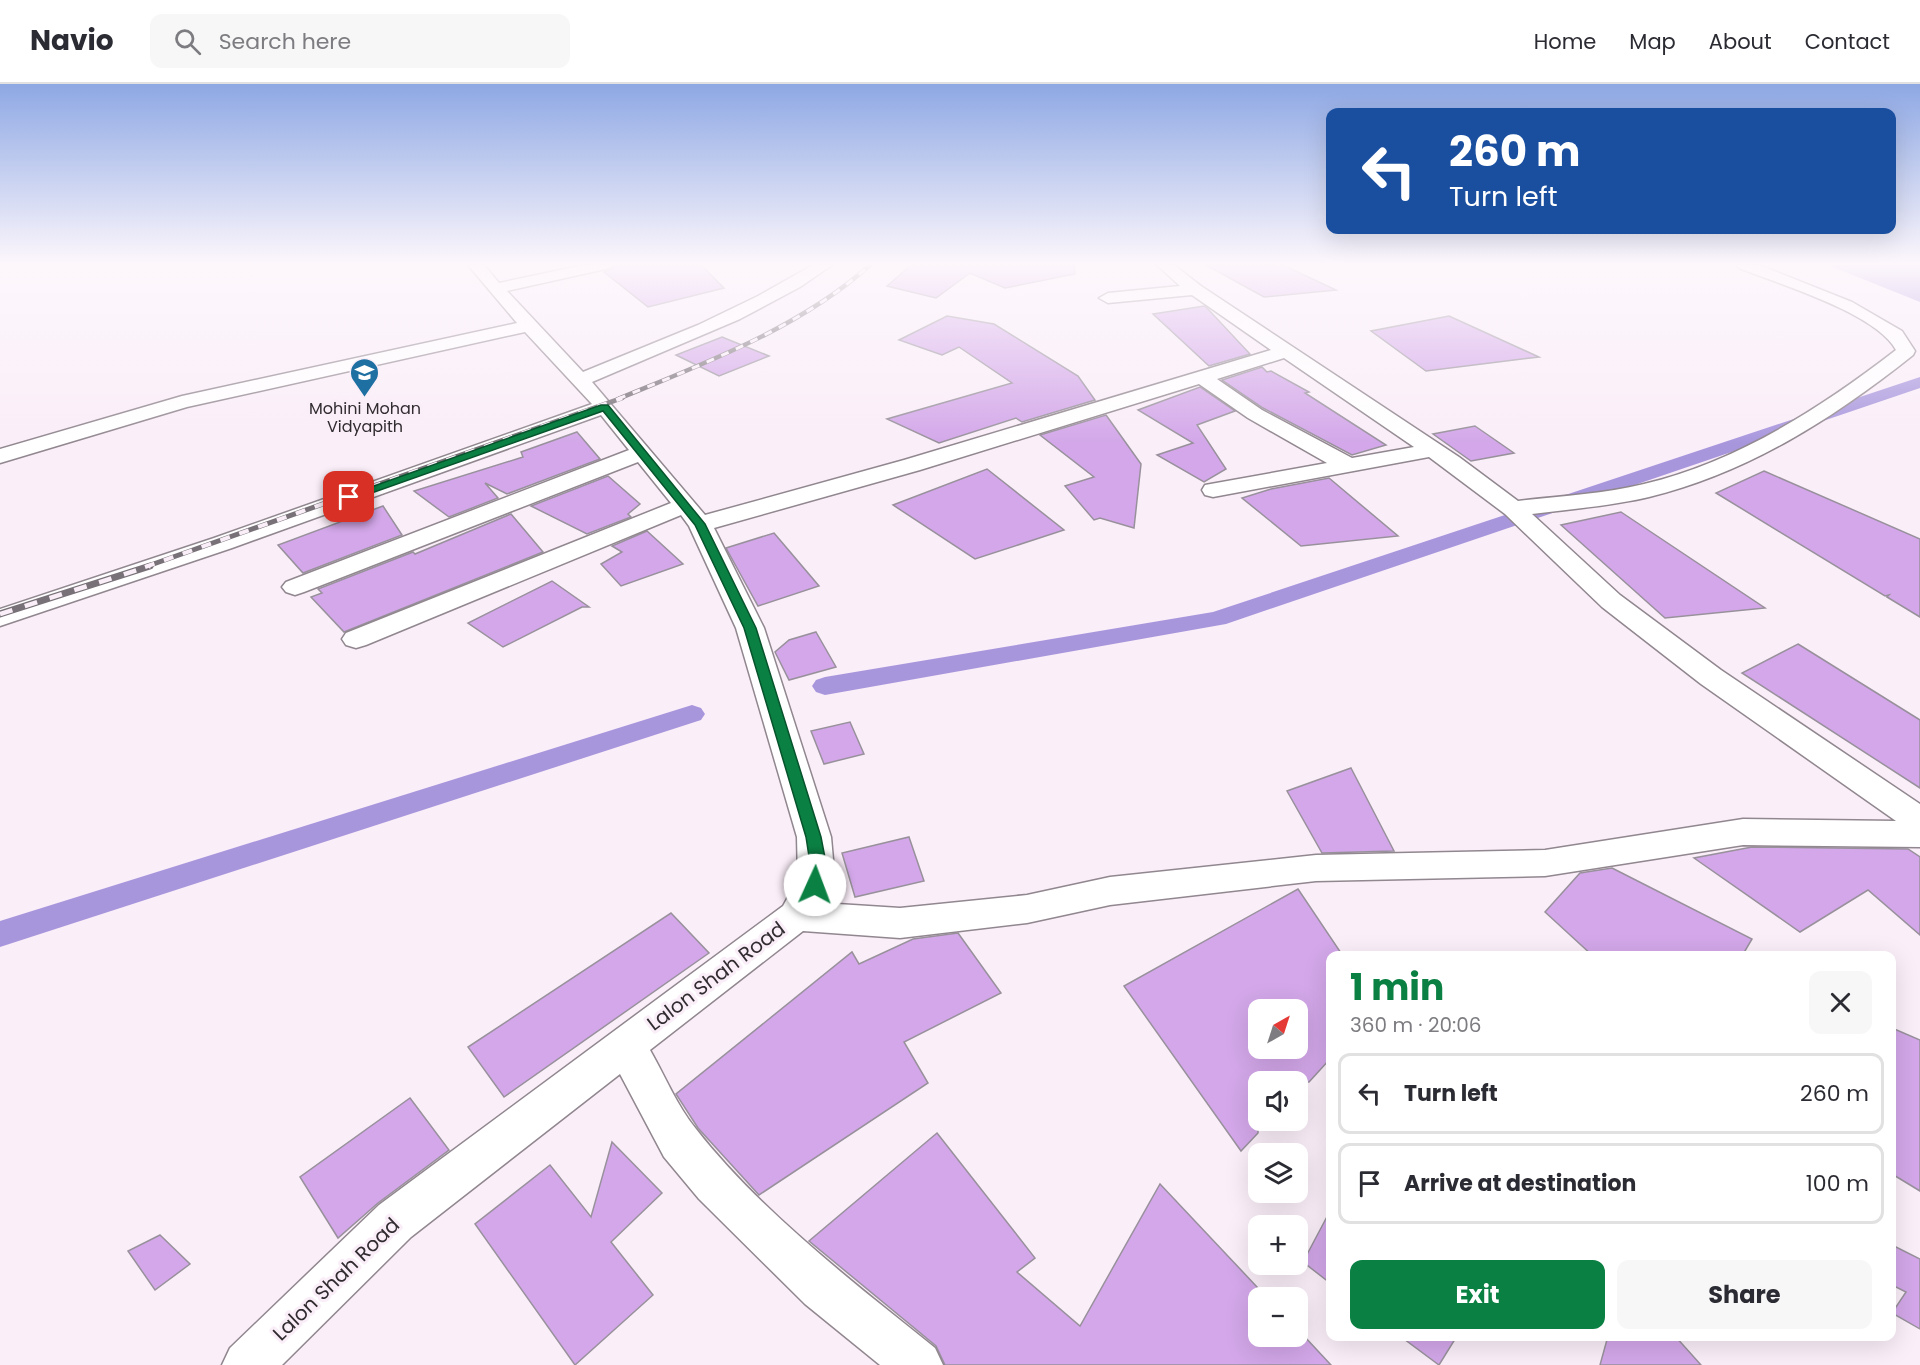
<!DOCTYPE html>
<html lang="en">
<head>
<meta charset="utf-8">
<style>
  body { margin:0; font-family:Poppins,sans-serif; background:#f7f7f7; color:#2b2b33; height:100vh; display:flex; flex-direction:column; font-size:22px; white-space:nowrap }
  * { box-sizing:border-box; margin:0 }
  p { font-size:20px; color:#7c7c81 }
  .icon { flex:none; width:33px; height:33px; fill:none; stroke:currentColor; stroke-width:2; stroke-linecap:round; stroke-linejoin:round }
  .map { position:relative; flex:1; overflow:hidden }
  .side { position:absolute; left:1326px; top:867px; width:570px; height:390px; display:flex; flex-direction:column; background:#fff; border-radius:12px; box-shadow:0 6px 24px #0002 }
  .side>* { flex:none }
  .banner { position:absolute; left:1326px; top:24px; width:570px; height:126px; border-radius:12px; box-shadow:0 6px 24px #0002; background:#1a4fa0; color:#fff; overflow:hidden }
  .needle { width:39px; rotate:39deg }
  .controls { position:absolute; left:1248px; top:915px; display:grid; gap:12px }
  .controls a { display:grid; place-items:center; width:60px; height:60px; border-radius:12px; background:#fff; box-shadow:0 6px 24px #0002; font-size:30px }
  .pin { position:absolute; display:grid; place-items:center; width:51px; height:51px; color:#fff; margin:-26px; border-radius:12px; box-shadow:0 3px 9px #0006 }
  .me { position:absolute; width:66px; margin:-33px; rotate:2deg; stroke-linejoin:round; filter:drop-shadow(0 0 4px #0008) }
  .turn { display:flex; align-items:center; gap:21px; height:126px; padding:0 24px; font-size:27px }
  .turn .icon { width:78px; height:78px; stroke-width:2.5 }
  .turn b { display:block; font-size:42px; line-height:51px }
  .round { display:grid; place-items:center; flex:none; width:63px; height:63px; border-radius:12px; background:#f7f7f7 }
  .head { display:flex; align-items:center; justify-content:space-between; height:102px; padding:0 24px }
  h1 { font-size:36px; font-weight:700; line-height:45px; color:#0b8043 }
  .primary-button { display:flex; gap:12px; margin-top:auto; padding:12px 24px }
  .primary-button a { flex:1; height:69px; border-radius:12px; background:#0b8043; color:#fff; font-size:24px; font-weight:700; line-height:69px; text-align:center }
  .primary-button a+a { background:#f7f7f7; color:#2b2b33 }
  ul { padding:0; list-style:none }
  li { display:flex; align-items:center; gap:18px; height:81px; margin:0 12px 9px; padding:0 12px; border:3px solid #e1e1e2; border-radius:12px }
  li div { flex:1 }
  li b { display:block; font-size:22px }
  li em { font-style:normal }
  header { display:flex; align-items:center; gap:36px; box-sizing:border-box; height:84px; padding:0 30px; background:#fff; border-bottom:2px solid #e1e1e2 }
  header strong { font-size:28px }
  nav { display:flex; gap:33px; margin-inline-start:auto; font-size:21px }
  .search { width:420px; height:54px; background:#f7f7f7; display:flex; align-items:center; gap:15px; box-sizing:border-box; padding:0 21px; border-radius:12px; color:#7c7c81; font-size:22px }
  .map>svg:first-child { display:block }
  .water { fill:#a896dd }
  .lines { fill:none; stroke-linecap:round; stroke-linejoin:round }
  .canal { fill:#a896dd; fill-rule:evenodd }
  .building { fill:#d3a7e9; stroke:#98919c; stroke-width:1.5; fill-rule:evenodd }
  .street-casing { stroke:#91878f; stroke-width:3 }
  .street { fill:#fff; fill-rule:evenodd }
  .rail-far2-casing { stroke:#787177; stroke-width:4.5 }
  .rail-far1-casing { stroke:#787177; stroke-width:5 }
  .rail-casing { stroke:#787177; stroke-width:7 }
  .rail-far2 { stroke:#faeef8; stroke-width:3; stroke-dasharray:8; stroke-linecap:butt }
  .rail-far1 { stroke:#faeef8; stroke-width:4; stroke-dasharray:10; stroke-linecap:butt }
  .rail { stroke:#faeef8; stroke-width:4.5; stroke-dasharray:13; stroke-linecap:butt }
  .route { fill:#0b8043; stroke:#07532c; stroke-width:1.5 }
  .labels { text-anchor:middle; stroke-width:6; stroke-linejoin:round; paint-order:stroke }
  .far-poi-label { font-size:16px; fill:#312c30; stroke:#faeef8 }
  .street-label { font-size:20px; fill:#312c30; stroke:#faeef8 }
</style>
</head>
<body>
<header>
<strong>Navio</strong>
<div class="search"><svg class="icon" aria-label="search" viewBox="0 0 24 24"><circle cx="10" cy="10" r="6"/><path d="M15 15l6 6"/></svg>Search here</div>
<nav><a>Home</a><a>Map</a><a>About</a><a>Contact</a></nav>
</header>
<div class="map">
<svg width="1920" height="1281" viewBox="0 0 1920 1281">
  <rect width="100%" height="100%" fill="#faeef8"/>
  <path class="water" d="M1828,181H1920V218Z"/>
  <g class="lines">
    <g class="canal">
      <path d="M1920,293V304L1226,540L825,611L816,608L812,602L816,596L825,593L1213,528Z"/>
      <path d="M692,621L701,624L705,630L701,636L0,863V837Z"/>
    </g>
  </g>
  <g class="building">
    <path d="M614,181H701L724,204L648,223L604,188L612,185Z"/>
    <path d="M911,181H1074L1075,190L1005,204L970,189L936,214L887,202Z"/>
    <path d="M1206,181H1283L1336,206L1264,213Z"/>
    <path d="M1204,222L1207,224L1250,270L1209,282L1153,230Z"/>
    <path d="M947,232L994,240L1078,292L1095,316L1022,338L1016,334L939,359L887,335L1012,299L959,263L942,271L899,256Z"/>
    <path d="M1449,232L1539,273L1426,287L1371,247Z"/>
    <path d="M722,253L769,272L719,292L676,271Z"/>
    <path d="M1262,283L1267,288L1271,287L1309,308L1305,309L1386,361L1352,371L1263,324L1222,296Z"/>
    <path d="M1200,303L1235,327L1197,341L1226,385L1204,398L1157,371L1193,359L1138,326Z"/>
    <path d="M1106,331L1141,380L1134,444L1100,434L1094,436L1065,402L1094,393L1040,351Z"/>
    <path d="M1475,342L1514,369L1471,377L1433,350Z"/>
    <path d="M577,348L600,375L507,410L485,399L498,414L449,433L414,407L523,373L521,368Z"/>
    <path d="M987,385L1064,446L975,475L893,421Z"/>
    <path d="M1764,387L1920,455V533L1887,513L1889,511L1885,512L1716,409Z"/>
    <path d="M608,392L640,420L628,430L631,433L587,450L531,422Z"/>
    <path d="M1329,394L1398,452L1301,462L1242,414L1271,405Z"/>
    <path d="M383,422L402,451L303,489L278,461Z"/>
    <path d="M1621,428L1765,524L1665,534L1561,441Z"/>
    <path d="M511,430L543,468L344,548L311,513L322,509L318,505L413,468L415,470Z"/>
    <path d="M647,447L683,480L621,502L601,480L622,468L612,462Z"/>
    <path d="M774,449L819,502L758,522L726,464Z"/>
    <path d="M552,497L589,523H582L503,563L468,539Z"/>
    <path d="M816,548L836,583L789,596L775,568L789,556Z"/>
    <path d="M1798,560L1920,636V704L1742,589Z"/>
    <path d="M850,638L864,670L824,680L811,647Z"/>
    <path d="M1351,684L1394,767L1322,769L1287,707Z"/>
    <path d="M909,753L924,797L855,813L842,769Z"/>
    <path d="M1752,763L1908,765L1920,773V851L1868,806L1800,848L1694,774Z"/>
    <path d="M1612,784L1752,855L1742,872H1593L1545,828L1580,789Z"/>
    <path d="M1298,805L1343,872H1330V975L1309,998H1258V1049L1241,1067L1124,902ZM1258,926H1298V964H1258Z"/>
    <path d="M671,829L709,869L504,1013L468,963Z"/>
    <path d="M958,849L1001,909L904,958L928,999L759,1111L698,1044L676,1010L852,868L859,880L913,855Z"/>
    <path d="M1892,944L1920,956V1107L1892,1090Z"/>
    <path d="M410,1014L449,1066L378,1119L338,1154L300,1093Z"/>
    <path d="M937,1049L1035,1174L1017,1188L1080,1242L1160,1100L1258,1204V1252H1304L1331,1281H945L936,1262L809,1157Z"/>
    <path d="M612,1058L662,1109L611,1158L653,1211L575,1281L475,1140L550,1081L591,1133Z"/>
    <path d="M1330,1127V1199L1303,1178Z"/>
    <path d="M160,1151L190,1180L155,1206L128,1167Z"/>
    <path d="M1892,1161L1920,1175V1245L1892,1229L1906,1208L1892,1201Z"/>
    <path d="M1400,1252H1457L1439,1281Z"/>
    <path d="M1608,1252H1675L1701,1281H1600Z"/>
  </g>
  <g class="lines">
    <defs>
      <path id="street" d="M468,181H484L499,199L584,181H612L610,184L507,207L583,288L698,241L758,212L813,181H832L800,203L740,235L592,298L705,431L904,376L1271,266L1192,211L1108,219L1099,214L1108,209L1180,202L1157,181H1174L1201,202L1459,373L1518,417C1560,412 1603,410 1644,400C1737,378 1821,324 1896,266C1876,229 1779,200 1739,184L1737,181H1759L1852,218L1902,247L1915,267L1913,271C1834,334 1748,389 1649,413C1611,422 1571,425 1532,430L1620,511L1721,586L1920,720V763L1743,761L1545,792L1316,797L1110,821L1027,839L900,854L803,847L650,966C665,992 677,1022 696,1045C760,1127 854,1199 935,1264L943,1281H880L805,1220L699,1115L664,1073L620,990L411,1153L282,1281H222L230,1264L379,1121L783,822L798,795L797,753L736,544L689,442L681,431L366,561L356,564L346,561L342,555L346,549L671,419L638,378L304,508L295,511L286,508L282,503L286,498L629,366L601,331L232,464L0,542V525L214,454L592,320L525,248L187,323L0,379V365L182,312L517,239ZM1284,274L1414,363L1352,374L1262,326L1217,295ZM1199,300L1248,334L1327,379L1205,401L1202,406L1205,411L1213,413L1429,373L1505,430L1602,523L1701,600L1896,737L1743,735L1545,766L1316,771L1110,793L1027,811L900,824L822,819L834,787L831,753L764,544L714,444L920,386Z"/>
    </defs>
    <use href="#street" class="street-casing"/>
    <use href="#street" class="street"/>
    <defs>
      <path id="rail-far2" d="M618,315C705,279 800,244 870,181"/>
      <path id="rail-far1" d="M145,483L622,314"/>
      <path id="rail" d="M0,530L150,482"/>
    </defs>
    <use href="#rail-far2" class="rail-far2-casing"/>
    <use href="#rail-far1" class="rail-far1-casing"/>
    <use href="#rail" class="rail-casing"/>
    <use href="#rail-far2" class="rail-far2"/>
    <use href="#rail-far1" class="rail-far1"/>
    <use href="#rail" class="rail"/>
  </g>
  <linearGradient id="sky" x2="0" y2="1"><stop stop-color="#8ea8e4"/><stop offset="0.5" stop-color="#fdf7fc"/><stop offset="1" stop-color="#fdf7fc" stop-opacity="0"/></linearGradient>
  <rect width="1920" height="360" fill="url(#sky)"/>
  <path class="route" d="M601,321H608L705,440L756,544L821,753L826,779L821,805H810L807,801L810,779L806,753L744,544L695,441L603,327L352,416L343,413Z"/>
  <defs>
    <symbol id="school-pin" viewBox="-11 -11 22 30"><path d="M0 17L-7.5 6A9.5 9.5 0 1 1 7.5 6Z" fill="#1d70a1" stroke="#faeef8"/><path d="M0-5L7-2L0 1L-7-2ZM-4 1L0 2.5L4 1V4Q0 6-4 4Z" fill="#fff"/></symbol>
  </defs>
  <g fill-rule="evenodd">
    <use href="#school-pin" x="348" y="272" width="33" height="45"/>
  </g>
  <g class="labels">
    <g class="far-poi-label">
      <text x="365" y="330">Mohini Mohan<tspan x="365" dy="18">Vidyapith</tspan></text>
    </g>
    <g class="street-label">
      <text transform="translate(716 892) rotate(-37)" y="7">Lalon Shah Road</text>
      <text transform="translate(336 1195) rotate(-44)" y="7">Lalon Shah Road</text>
    </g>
  </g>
</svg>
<div class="controls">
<a><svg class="needle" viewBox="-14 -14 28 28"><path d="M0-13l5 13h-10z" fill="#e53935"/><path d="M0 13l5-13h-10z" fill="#7c7c81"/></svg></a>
<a><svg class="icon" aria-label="sound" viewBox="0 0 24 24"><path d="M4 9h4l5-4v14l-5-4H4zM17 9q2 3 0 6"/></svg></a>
<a><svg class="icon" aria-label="layers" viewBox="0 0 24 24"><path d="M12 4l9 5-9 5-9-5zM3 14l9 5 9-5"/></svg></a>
<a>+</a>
<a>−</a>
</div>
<div class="pin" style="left:349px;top:413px;background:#d93025"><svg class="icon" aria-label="arrive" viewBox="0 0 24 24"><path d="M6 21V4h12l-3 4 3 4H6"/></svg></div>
<svg class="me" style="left:815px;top:801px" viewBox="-20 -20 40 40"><circle r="19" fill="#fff"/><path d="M0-13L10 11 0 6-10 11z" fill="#0b8043"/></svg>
<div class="banner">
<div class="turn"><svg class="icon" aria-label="left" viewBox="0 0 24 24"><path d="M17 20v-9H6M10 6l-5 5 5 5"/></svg><div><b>260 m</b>Turn left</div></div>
</div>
<section class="side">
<div class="head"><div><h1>1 min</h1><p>360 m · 20:06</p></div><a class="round"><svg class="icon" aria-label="close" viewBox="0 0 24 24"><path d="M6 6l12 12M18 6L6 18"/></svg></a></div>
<ul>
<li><svg class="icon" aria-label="left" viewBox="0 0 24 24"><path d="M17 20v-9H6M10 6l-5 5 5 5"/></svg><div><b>Turn left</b></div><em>260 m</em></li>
<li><svg class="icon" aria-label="arrive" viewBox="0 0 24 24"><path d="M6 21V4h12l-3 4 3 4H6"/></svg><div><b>Arrive at destination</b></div><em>100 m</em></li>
</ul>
<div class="primary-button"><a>Exit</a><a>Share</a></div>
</section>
</div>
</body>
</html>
